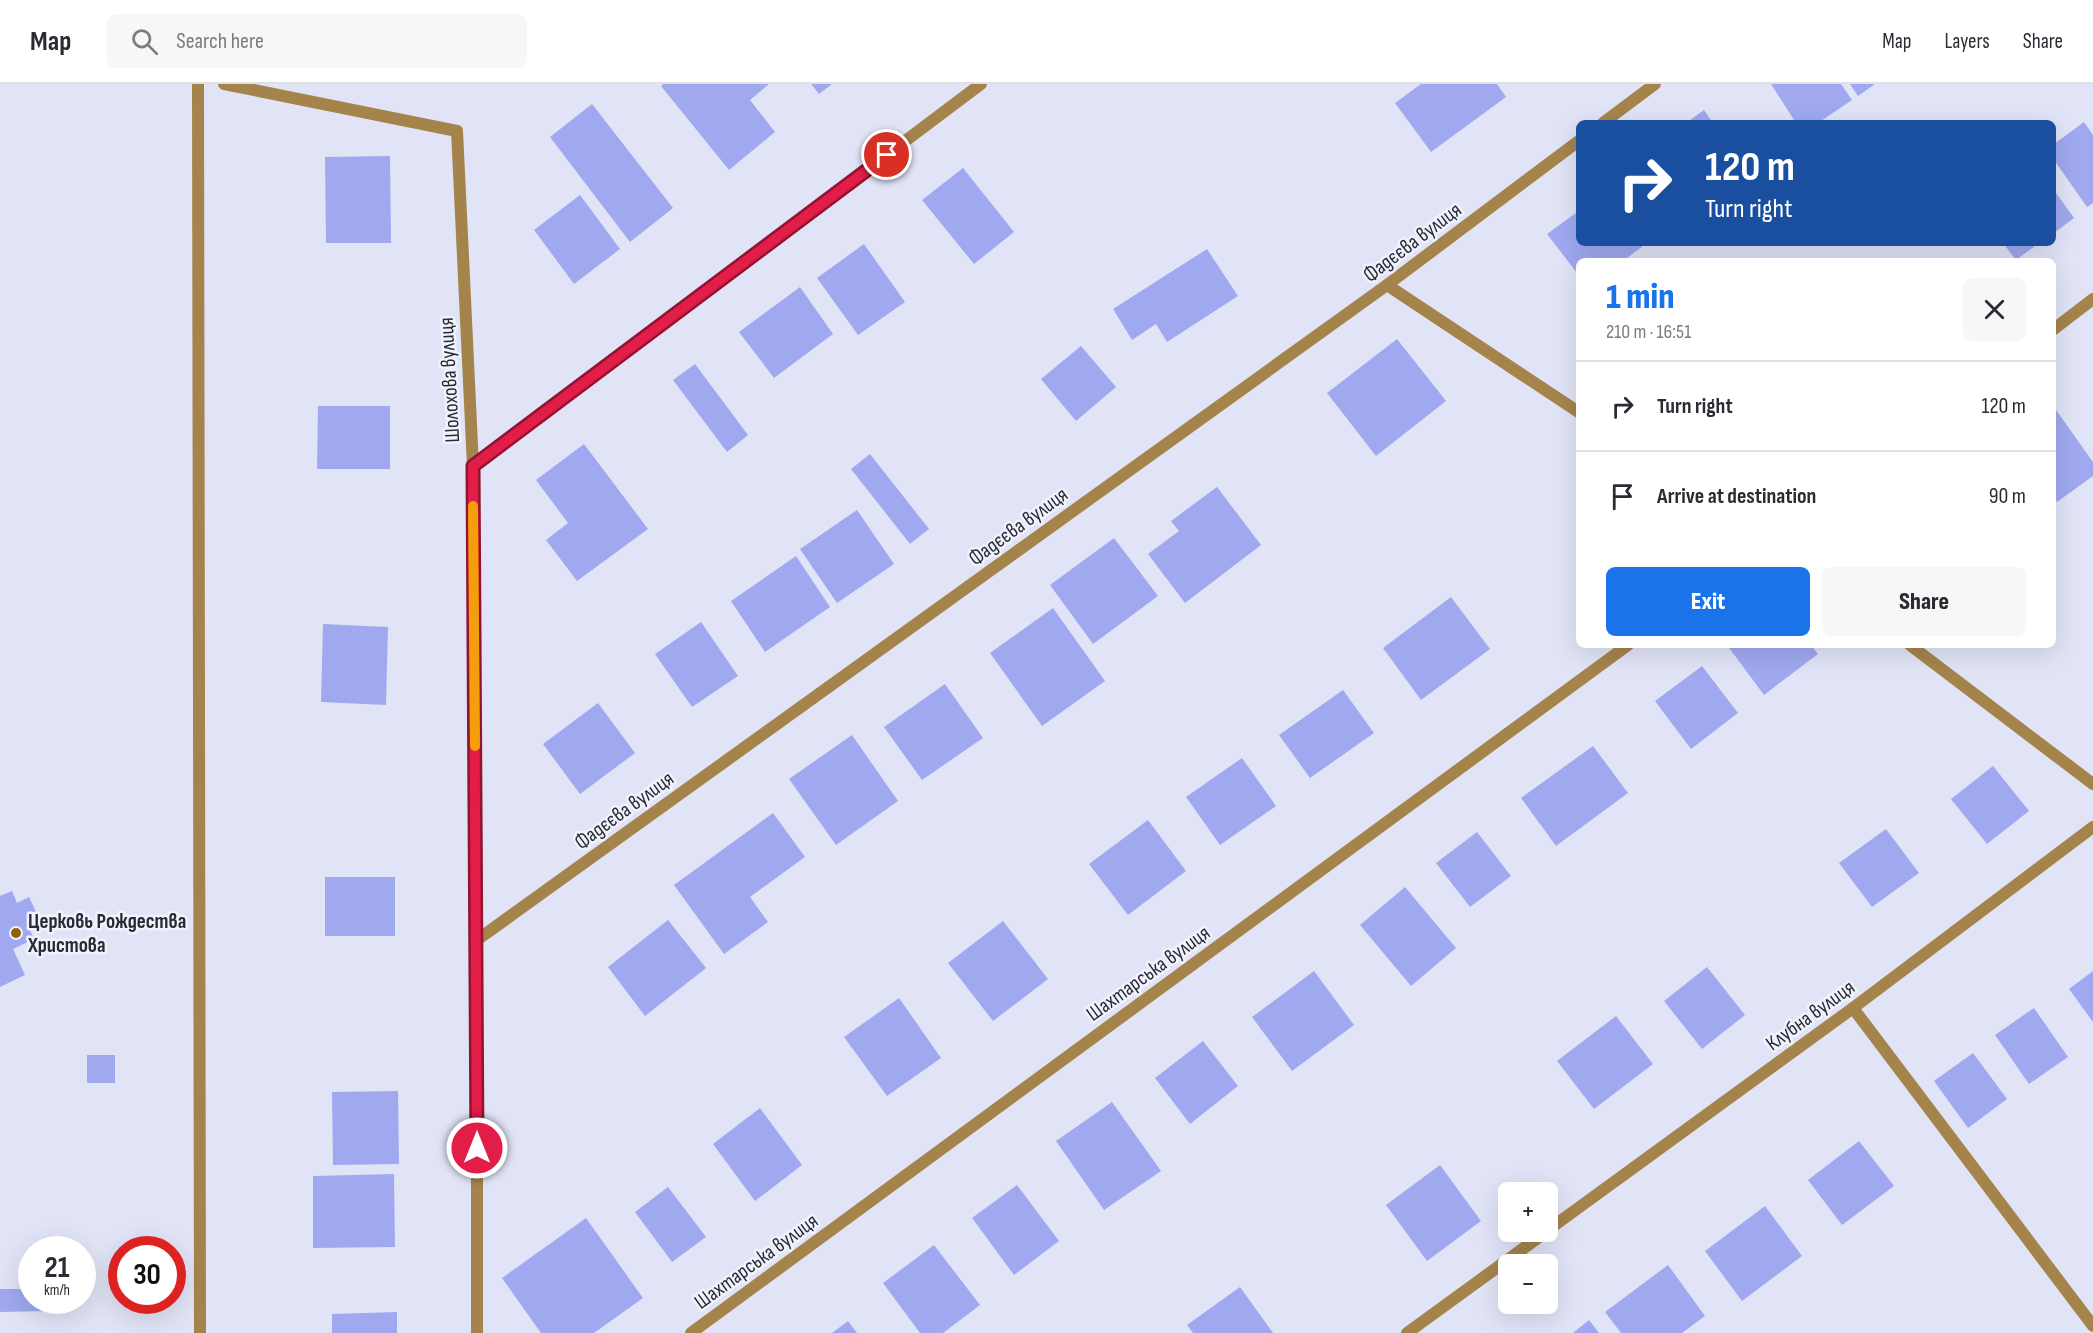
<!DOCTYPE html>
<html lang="en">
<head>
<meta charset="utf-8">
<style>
  body { margin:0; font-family:"Sofia Sans Condensed",sans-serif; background:#f7f7f7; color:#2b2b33; height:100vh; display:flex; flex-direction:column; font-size:22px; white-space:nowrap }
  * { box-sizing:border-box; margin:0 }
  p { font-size:20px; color:#7c7c81 }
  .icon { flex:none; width:33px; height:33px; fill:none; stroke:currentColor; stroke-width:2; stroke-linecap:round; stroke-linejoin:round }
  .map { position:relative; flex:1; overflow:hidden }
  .details { position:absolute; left:1576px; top:174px; width:480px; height:390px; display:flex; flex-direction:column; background:#fff; border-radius:9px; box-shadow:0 6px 24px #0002 }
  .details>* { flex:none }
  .banner { position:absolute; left:1576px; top:36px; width:480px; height:126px; border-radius:9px; box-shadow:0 6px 24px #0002; background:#1a4fa0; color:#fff; overflow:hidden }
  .controls { position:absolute; left:1498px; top:1098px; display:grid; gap:12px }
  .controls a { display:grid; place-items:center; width:60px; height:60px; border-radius:9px; background:#fff; box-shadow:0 6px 24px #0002; font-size:30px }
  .speed { position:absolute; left:18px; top:1152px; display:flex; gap:12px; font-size:30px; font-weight:700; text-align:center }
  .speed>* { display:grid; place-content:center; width:78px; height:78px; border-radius:50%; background:#fff; box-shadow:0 6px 24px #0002; line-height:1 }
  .speed small { font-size:15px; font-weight:400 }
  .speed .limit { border:9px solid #d22; background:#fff; color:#111 }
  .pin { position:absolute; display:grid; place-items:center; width:51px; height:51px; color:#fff; margin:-26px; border:3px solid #fff; border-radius:50%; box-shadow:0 2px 6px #0007 }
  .me { position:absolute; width:66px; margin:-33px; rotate:0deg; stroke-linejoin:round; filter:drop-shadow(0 0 4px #0008) }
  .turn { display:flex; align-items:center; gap:21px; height:126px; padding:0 30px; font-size:27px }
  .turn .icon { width:78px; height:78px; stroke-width:2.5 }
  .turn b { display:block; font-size:42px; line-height:51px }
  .round { display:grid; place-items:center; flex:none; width:63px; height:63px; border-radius:9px; background:#f7f7f7 }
  .head { display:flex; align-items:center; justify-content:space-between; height:102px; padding:0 30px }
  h1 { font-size:36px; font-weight:800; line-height:45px; color:#1a73e8 }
  .action { display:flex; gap:12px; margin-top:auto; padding:12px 30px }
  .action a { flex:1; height:69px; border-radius:9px; background:#1a73e8; color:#fff; font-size:24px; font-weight:800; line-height:69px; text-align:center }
  .action a+a { background:#f7f7f7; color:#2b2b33 }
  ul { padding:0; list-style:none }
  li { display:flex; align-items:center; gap:18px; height:90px; padding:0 30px; border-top:2px solid #e1e1e2 }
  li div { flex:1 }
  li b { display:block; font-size:22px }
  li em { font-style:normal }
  header { display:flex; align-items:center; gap:36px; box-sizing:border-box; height:84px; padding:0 30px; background:#fff; border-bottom:2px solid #e1e1e2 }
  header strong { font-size:28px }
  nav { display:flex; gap:33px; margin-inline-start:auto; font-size:21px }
  .search { width:420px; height:54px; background:#f7f7f7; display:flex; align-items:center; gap:15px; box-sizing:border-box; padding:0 21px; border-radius:9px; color:#7c7c81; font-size:22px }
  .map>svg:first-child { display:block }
  .building { fill:#a0a9f0 }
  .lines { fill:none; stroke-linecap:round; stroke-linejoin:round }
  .service { stroke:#a5844c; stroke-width:12 }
  .minor { stroke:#a5844c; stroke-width:12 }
  .tertiary { stroke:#a5844c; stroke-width:12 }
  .route-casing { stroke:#92132f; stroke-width:15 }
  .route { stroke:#e11d48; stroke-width:10 }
  .slow { stroke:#f59e0b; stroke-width:10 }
  .poi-dot { fill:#8d6306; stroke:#f0f2fd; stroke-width:2 }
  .labels { text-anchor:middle; stroke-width:5; stroke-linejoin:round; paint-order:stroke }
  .street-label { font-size:21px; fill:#2a2b32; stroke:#f0f2fd }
  .poi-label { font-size:21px; font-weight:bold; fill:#2a2b32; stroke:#f0f2fd; text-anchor:start }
</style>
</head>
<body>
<header>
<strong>Map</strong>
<div class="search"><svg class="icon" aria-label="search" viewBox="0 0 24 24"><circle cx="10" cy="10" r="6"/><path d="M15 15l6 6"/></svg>Search here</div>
<nav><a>Map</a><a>Layers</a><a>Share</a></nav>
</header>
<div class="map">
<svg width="2093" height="1249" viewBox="0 0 2093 1249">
  <rect width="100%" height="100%" fill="#e1e4f6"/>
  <g class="building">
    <path d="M663,0H769L750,16L775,48L729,86L661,2Z"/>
    <path d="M811,0H832L819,10Z"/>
    <path d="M1421,0H1497L1506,13L1431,68L1395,19Z"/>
    <path d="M1771,0H1841L1852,16L1818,39H1796Z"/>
    <path d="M1850,0H1875L1858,12Z"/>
    <path d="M592,20L673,124L630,158L550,53Z"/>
    <path d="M1704,26L1713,39H1686Z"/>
    <path d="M2084,38L2093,51V119L2087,123L2054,76V60Z"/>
    <path d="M390,72L391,159H326L325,73Z"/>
    <path d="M963,84L1014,148L974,180L922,116Z"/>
    <path d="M2054,106L2074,134L2054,149Z"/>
    <path d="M580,111L620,165L574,200L534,146Z"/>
    <path d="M1580,126V159H1647L1623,177H1580V193L1547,150Z"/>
    <path d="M2003,159H2039L2016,176Z"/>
    <path d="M864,160L905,218L858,251L817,194Z"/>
    <path d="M1207,165L1238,212L1167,258L1156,240L1132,256L1113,225Z"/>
    <path d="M800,203L833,250L774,294L739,248Z"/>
    <path d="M1397,255L1446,317L1376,372L1327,309Z"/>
    <path d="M1081,262L1116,303L1076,337L1041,295Z"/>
    <path d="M695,280L748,351L727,368L673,296Z"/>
    <path d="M318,322H390V385H317Z"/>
    <path d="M2054,323L2093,378V392L2057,418L2054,413Z"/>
    <path d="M584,360L648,445L577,497L546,456L568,439L536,396Z"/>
    <path d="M870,370L929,445L910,460L851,385Z"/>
    <path d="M1217,403L1261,461L1185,519L1148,470L1179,447L1171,437Z"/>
    <path d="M857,426L894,480L837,519L800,465Z"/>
    <path d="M1114,454L1158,512L1093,560L1050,501Z"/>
    <path d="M796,472L830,523L765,568L731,517Z"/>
    <path d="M1451,513L1490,565L1421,616L1383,564Z"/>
    <path d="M1053,524L1105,597L1042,642L990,569Z"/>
    <path d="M701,538L738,592L692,623L655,570Z"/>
    <path d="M323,540L388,543L386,621L321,618Z"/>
    <path d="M1727,561H1811L1818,570L1764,611Z"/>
    <path d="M1702,582L1738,629L1691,665L1655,617Z"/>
    <path d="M945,600L983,654L922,696L884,643Z"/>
    <path d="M1343,606L1374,649L1310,694L1279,651Z"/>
    <path d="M598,619L635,669L580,710L543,660Z"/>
    <path d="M852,651L898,717L836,761L789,695Z"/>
    <path d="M1593,662L1628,709L1556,762L1521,714Z"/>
    <path d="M1242,674L1276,722L1220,761L1186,713Z"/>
    <path d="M1993,682L2029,727L1987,760L1951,715Z"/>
    <path d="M773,729L805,773L750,813L768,838L724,870L674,801Z"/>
    <path d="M1148,736L1186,787L1128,831L1089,780Z"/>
    <path d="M1886,745L1919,789L1872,823L1839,779Z"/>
    <path d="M1477,748L1511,792L1470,823L1436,779Z"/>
    <rect x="325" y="793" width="70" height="59"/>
    <path d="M1405,803L1456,864L1411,902L1360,841Z"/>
    <path d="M12,807L17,819L29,813L41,838L29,844L34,855L13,865L25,891L0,903V812Z"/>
    <path d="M668,836L706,884L645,932L608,883Z"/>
    <path d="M1003,837L1048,895L993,937L948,879Z"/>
    <path d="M1707,883L1745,931L1702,965L1664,917Z"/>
    <path d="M1314,887L1354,941L1292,987L1252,933Z"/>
    <path d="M2093,887V938L2069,905Z"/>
    <path d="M899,914L941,974L887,1012L844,953Z"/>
    <path d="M2034,924L2068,973L2029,1000L1995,951Z"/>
    <path d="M1616,932L1653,980L1594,1025L1557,977Z"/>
    <path d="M1203,957L1238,1002L1190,1040L1155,994Z"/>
    <path d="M1973,969L2007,1015L1968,1044L1934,997Z"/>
    <rect x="87" y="971" width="28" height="28"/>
    <path d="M398,1007L399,1080L333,1081L332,1008Z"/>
    <path d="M1112,1018L1161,1087L1104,1126L1056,1057Z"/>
    <path d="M760,1024L802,1081L755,1117L713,1060Z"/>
    <path d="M1859,1057L1894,1102L1842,1141L1808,1096Z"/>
    <path d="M1440,1081L1481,1137L1427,1177L1386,1121Z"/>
    <path d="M394,1090L395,1163L313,1164V1092Z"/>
    <path d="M1017,1101L1059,1157L1014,1191L972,1134Z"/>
    <path d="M668,1103L706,1153L672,1178L635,1128Z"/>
    <path d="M1765,1122L1802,1172L1742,1217L1705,1167Z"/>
    <path d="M586,1134L643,1214L594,1249H541L502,1194Z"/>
    <path d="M934,1161L980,1221L943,1249H920L883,1199Z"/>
    <path d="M1668,1181L1705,1232L1682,1249H1621L1605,1228Z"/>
    <path d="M1240,1203L1273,1249H1193L1187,1241Z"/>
    <path d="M0,1205H32V1216H51V1227L0,1228Z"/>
    <path d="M397,1228V1249H332V1230Z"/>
    <path d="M1589,1236L1599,1249H1573Z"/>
    <path d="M848,1237L857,1249H832Z"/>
  </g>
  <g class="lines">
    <g class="service">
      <path d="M1387,201L1580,329"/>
      <path d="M1910,561L2093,700"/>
      <path d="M1853,924L2093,1242"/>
    </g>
    <g class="minor">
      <path d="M224,0L457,47L473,382L477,856V1249"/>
      <path d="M1603,39L1655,0"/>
      <path d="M2054,245L2093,215"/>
      <path d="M473,382L981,0"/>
      <path d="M477,856L1387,201L1580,56"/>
      <path d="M1548,1146L1853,924L2093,743"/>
      <path d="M691,1249L1628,561"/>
      <path d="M1407,1249L1546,1148"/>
    </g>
    <path class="tertiary" d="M198,0L200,1249"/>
  </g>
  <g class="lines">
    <defs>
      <path id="route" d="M477,1064L473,382L887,71"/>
    </defs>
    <use href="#route" class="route-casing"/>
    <use href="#route" class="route"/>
    <path class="slow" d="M473,422L475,662"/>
  </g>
  <circle class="poi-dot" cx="16" cy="849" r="6"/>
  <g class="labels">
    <g class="street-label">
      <text transform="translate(1412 158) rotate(-37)" y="7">Фадєєва вулиця</text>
      <text transform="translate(449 296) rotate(-93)" y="7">Шолохова вулиця</text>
      <text transform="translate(1018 442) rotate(-36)" y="7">Фадєєва вулиця</text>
      <text transform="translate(624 726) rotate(-36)" y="7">Фадєєва вулиця</text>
      <text transform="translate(1148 889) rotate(-36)" y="7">Шахтарська вулиця</text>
      <text transform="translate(1810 931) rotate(-36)" y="7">Клубна вулиця</text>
      <text transform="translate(756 1177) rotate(-36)" y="7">Шахтарська вулиця</text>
    </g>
    <g class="poi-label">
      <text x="28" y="844">Церковь Рождества<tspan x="28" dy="24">Христова</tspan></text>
    </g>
  </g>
</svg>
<div class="controls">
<a>+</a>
<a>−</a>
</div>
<div class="speed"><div>21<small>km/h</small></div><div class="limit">30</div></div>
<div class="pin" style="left:887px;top:71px;background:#d93025"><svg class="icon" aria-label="arrive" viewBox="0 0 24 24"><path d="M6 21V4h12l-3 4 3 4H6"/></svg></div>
<svg class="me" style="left:477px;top:1064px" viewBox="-20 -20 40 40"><circle r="17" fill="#e11d48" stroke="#fff" stroke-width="3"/><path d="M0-11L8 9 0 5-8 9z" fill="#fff"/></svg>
<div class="banner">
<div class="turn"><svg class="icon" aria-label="right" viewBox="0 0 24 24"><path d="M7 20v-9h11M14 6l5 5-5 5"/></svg><div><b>120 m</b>Turn right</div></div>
</div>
<section class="details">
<div class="head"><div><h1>1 min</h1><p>210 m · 16:51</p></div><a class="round"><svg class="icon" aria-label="close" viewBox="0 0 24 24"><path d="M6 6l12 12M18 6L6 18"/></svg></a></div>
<ul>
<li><svg class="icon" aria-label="right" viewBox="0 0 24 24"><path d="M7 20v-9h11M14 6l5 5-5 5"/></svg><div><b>Turn right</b></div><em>120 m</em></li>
<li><svg class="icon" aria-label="arrive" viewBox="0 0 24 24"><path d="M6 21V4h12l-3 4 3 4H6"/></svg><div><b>Arrive at destination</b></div><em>90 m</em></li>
</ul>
<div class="action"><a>Exit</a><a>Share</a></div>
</section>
</div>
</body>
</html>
